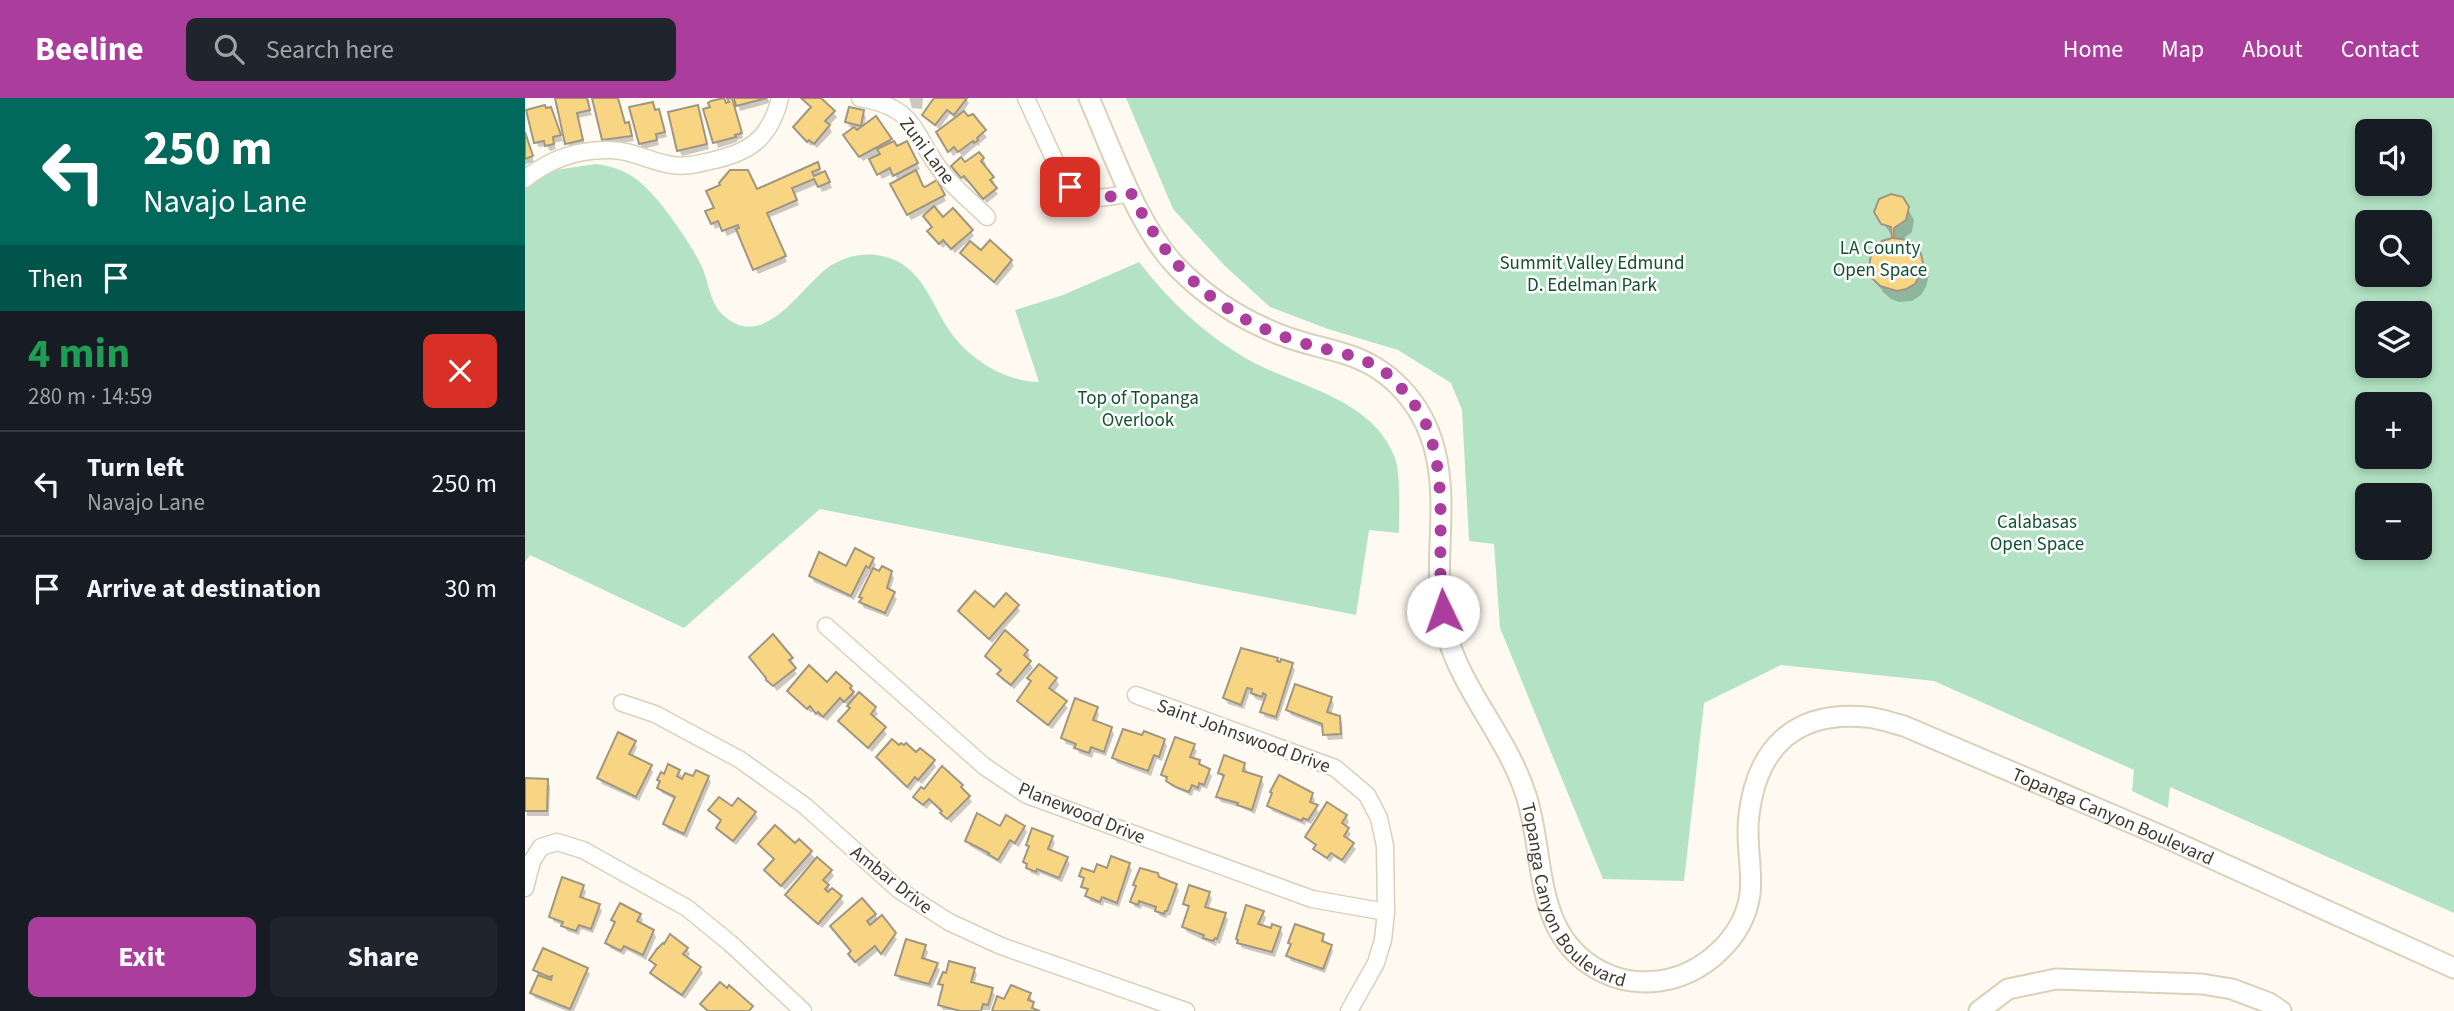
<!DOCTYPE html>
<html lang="en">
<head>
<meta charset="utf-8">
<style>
  body { margin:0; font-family:"Source Sans 3",sans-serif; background:#20242c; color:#f1f3f6; height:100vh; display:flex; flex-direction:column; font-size:26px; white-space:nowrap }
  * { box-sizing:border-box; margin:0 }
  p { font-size:23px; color:#9ea1a6 }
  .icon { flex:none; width:38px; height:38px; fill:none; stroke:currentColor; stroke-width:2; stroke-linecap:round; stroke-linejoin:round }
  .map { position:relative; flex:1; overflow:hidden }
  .details { display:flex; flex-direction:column; background:#171b24; width:525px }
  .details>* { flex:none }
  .hud { background:#00695c; color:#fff; overflow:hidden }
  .fabs { position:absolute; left:1830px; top:21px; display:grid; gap:14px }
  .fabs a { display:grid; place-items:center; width:77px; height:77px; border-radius:10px; background:#171b24; box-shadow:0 4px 10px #0003; font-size:35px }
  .pin { position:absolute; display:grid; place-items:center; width:60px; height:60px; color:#fff; margin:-30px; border-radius:14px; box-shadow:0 4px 10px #0006 }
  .me { position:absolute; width:77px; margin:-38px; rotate:357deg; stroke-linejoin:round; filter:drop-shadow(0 0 5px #0008) }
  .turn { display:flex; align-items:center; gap:24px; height:147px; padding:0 28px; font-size:32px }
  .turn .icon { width:91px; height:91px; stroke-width:2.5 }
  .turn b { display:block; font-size:49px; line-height:60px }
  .then { display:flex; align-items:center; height:66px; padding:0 28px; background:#0003; gap:14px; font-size:26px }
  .round { display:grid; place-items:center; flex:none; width:74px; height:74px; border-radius:10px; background:#20242c }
  .overview { display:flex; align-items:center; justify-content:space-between; height:119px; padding:0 28px }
  h1 { font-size:42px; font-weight:700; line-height:52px; color:#1e9e55 }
  .cta { display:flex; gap:14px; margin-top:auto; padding:14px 28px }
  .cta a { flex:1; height:80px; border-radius:10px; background:#ab3e9d; color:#fff; font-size:28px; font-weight:700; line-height:80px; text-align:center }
  .cta a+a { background:#20242c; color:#f1f3f6 }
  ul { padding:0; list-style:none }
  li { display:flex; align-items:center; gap:21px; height:105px; padding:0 28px; border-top:2px solid #363941 }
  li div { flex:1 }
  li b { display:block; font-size:26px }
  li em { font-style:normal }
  header { display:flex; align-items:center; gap:42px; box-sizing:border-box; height:98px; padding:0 35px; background:#ab3e9d; color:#fff }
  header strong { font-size:33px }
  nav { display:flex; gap:38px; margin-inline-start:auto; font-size:24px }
  .search { width:490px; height:63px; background:#20242c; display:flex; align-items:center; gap:18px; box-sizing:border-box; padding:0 24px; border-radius:10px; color:#9ea1a6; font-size:26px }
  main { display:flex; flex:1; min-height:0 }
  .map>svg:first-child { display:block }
  .green { fill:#b3e3c4; fill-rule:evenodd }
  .shadow { fill:#0003 }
  .building { fill:#f8d583; stroke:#a19781; stroke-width:2 }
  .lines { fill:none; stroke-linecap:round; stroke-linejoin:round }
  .minor-casing { stroke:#dbd0b8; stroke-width:19 }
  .major-casing { stroke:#dbd0b8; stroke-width:23 }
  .minor { stroke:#fff; stroke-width:16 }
  .major { stroke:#fff; stroke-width:19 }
  .route { stroke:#ab3e9d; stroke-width:12; stroke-dasharray:0 21.6 }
  .labels { text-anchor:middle; stroke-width:5; stroke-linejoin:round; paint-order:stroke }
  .street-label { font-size:19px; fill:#3e3a30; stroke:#fff }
  .park-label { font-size:19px; fill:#125131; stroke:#fff }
</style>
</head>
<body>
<header>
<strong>Beeline</strong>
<div class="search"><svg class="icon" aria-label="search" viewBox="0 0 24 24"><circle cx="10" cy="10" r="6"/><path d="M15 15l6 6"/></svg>Search here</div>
<nav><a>Home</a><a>Map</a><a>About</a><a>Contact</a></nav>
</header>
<main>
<section class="details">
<div class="hud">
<div class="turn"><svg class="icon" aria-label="left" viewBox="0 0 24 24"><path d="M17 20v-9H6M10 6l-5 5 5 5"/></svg><div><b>250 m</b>Navajo Lane</div></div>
<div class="then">Then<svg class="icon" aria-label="arrive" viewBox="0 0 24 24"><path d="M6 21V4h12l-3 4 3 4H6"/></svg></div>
</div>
<div class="overview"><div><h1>4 min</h1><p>280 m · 14:59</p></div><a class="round" style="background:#d93025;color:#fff"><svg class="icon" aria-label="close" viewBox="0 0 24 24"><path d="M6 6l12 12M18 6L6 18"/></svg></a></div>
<ul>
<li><svg class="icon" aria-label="left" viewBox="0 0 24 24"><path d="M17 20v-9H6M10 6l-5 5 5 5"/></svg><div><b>Turn left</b><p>Navajo Lane</p></div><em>250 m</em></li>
<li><svg class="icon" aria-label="arrive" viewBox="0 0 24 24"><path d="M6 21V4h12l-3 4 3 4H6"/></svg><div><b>Arrive at destination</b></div><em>30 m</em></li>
</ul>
<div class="cta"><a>Exit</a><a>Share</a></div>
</section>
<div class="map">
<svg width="1929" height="913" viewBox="0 0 1929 913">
  <rect width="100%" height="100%" fill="#fffaf1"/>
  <g class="green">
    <path d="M601,0H1929V815L1645,689L1643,710L1607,693L1609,672L1409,583L1256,567L1179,605L1159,783L1078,781L975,530L969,446L944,443L937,312L926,285L873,252L803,231L745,209L700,168L648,111ZM1843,33H1895V86H1843ZM1843,124H1895V177H1843ZM1843,215H1895V268H1843ZM1843,306H1895V359H1843ZM1843,397H1895V450H1843Z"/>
    <path d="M71,66C86,68 99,72 111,81C133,97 165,144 177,169C184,185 185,205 198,217C238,254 274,192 301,171C316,160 333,155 351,157C393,162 403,198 422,229C441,259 477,283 514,284L490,212L538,197L614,164C644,203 679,236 722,261C771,289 847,299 870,360C876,376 874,416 874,435L844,432L831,517L295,411L159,530L5,457L0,464V83L30,72Z"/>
  </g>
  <g class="shadow">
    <path d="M61,0L67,17L53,20L60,48L45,51L32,1Z"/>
    <path d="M69,0H93L100,27L103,26L106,31L109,43L82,47Z"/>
    <path d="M206,0L218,40L212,42V44L193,50L181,12L206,5Z"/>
    <path d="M211,0H243L244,5L215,13Z"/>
    <path d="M277,0H293L312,19L304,28L307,34L292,50L288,46L286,48L270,30L287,11Z"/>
    <path d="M384,0H398L397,11L387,10Z"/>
    <path d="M412,0H441L444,5L438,14L462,39L454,46L455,48L452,47L438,59L434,54L428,58L413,34L431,21L425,16L414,31L399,17Z"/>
    <path d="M127,6L136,18L142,39L132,41L134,47L118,51L115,46Z"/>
    <path d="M172,9L184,51L157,58L154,52Z"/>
    <path d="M26,11L38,43L29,45L31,51L25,53L22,48L14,49L11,44L21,12Z"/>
    <path d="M338,14L341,19L339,29L350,21L371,50L382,45L395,71L389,74L398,89L400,91L412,84L421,103L408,110L418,121L446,133L449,138L430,155L422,146L418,150L408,138L407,111L386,122L367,87L373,83L369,75L357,81L345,59L338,63L323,43L330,31L325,29L322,24Z"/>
    <path d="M0,37L9,64L1,66L0,70Z"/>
    <path d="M458,61L461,66L458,69L470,85L467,88L473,96L462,105L443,82L441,84L431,73L440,66Z"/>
    <path d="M292,66L297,76L303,80L307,90L297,94L293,86L269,96L274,107L243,120L262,164L233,176L213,133L202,138L197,128L190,131L182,114Z"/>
    <path d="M1377,101L1389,122L1387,134L1375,143L1395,157L1404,177L1401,189L1396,197L1387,203L1374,204L1366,201L1358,194L1351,182L1370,142L1352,116Z"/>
    <path d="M437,155H456L486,163L489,168L472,188Z"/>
    <path d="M348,462L351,467L348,472L355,476L366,474L369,480L365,493L372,501L363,519L339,510L336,504V499L348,475L345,473L329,502L289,484L286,478Z"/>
    <path d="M492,508L495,513L478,532L502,553L505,558L502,561L508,570L489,591L477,582L474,577L477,574L462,558L480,535L478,533L467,545L435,513Z"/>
    <path d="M266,561L269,566L267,568L272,576L252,593L229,564Z"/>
    <path d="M752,562L754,565L767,567L770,572L753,623L740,619L737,613L740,604L731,601L725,594L719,611L703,606L700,600Z"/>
    <path d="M514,568L531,581L534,587L528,595L543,610L527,631L497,608L494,603L507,585L504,580Z"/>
    <path d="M302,586L325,589L331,600L334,597L350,611L353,616L348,621L362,636L347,654L315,624L326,612L324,608L319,604L302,623L296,618L295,620L289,612L286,615L264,594Z"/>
    <path d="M806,600L809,606L806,617L813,619L817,625L818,641L803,642L799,630L766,617L763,612Z"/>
    <path d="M571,610L574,616L571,625L586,630L589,636L581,658L569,654L567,660L554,655L551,649L541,646L538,640Z"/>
    <path d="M639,642L642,648L637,663L632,661L626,678L592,665L589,660Z"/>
    <path d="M109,644L112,649L107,660L125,668L128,674L114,703L77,686L74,680Z"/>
    <path d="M668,648L672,653L668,662L674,664L687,678L682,691L677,689L675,694L669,692L667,698L646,688L638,677Z"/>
    <path d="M374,649L408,664L411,669L397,686L393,683L385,693L353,659Z"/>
    <path d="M719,666L722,672L721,675L736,681L739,686L730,716L715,709L696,704L693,699L699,681L694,675Z"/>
    <path d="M153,673L157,678L155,682L183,679L186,684L162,740L143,731L140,726L151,702L137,695L134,690L136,685L134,682Z"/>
    <path d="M0,683H22L25,688L24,718H2Z"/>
    <path d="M436,688L447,704L426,725L407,705L401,711L390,699Z"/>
    <path d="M787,696L790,702L788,707L796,717L821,718L824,724L820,729L826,736L822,742L831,751L820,766L809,759L805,764L794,756L791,751L792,749L782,739L796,717L793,715L786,726L781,724L780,727L747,713L744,708Z"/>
    <path d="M207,711L230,715L233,720L211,747L196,735L193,730L197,724L185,713Z"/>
    <path d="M499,729L502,734L494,749L488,746L476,766L445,748L442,742L477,730Z"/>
    <path d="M527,740L530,745L526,754L542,761L545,766L537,784L515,775L514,778L506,775L500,764L505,751L502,746Z"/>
    <path d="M274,743L290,760L260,792L241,772L250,762L235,746L270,748Z"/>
    <path d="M604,767L607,772L594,809L579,804L578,808L565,803L563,795L558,789L560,784L556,778Z"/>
    <path d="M306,773L309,778L302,786L306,793L316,800L319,805L297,830L262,797Z"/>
    <path d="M635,781L651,787L654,792L645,818L643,817L641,820L635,818L632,813L617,808L616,811L610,809L607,804Z"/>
    <path d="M58,788L61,794L58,802L74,808L77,813L68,835L56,831L54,837L42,833L38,827L29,824L26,818Z"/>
    <path d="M684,795L687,801L683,812L700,816L703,822L695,846L692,845L691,848L662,834L659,829L665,811L660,805Z"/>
    <path d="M738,815L741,820L737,829L747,832L755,830L758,836L750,859L717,850L712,841Z"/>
    <path d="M115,817L118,822L115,827L128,833L131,839L121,862L102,852L99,857L85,850L82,845L90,826L88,822Z"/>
    <path d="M350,817L372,841L360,859L354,852L334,869L325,856L328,854L310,834Z"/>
    <path d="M798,838L800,846L805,848L808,853L800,875L766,863L763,858L767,848L765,845Z"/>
    <path d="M400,848L403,854L400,863L411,867L415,872L407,890L375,882L372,877Z"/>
    <path d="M162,851L165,856L161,861L175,870L178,875L160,901L130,880L127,875L131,869L126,862Z"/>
    <path d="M61,871L65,876L49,913H42L10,900L7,895L14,878L10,872Z"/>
    <path d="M449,871L452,876L449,887L466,892L470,897L465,912H418L415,907L419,892L415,886L423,877Z"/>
    <path d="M505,896L510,913H468L480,903Z"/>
  </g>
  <g class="building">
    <path d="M30,0H62L65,12L52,15L58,42L40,46Z"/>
    <path d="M67,0H93L100,25L104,24L107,38L77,42Z"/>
    <path d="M199,0L201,5L204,4L202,0H207L217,35L210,37L211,39L188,45L178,11L185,9L183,5L186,3Z"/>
    <path d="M209,0H242L211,8Z"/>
    <path d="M276,0H296L310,13L300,23L305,27L289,46L284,42L282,44L268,29L286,9Z"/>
    <path d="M409,0H442L429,17L422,12L410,27L397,17Z"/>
    <path d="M128,4L130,12L134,11L140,34L131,36L132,42L114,46L104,9Z"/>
    <path d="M20,7L21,10L26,9L36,37L28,39L29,46L20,48L19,43L9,45L1,12Z"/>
    <path d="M173,7L182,46L152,53L143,14Z"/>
    <path d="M324,9L339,12L336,28L320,24Z"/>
    <path d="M439,13L443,18L448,16L461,32L452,40L453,42L449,45L448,43L433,54L429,49L423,54L411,34Z"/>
    <path d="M351,18L367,41L334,59L318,37L329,29L332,32Z"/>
    <path d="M0,34L8,58L0,61Z"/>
    <path d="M369,43L372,48L382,43L393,65L368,78L365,70L352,77L344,61L355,56L352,51Z"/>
    <path d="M454,54L459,60L456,63L469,79L465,82L472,90L458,101L439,78L436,80L426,68L436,59L440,64Z"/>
    <path d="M293,64L295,71L287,74L289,78L300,73L305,84L293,89L289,81L267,90L272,102L242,115L261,158L228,172L211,131L214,130L213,127L197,133L193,123L186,126L180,113L189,110L181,93L195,87L194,85L205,72H223L232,91Z"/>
    <path d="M391,72L398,88L400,89L412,82L420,97L382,117L365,86Z"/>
    <path d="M1366,96L1378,99L1384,109L1381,122L1369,130V140L1384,142L1389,146L1396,156L1398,165L1395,177L1390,186L1381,191L1372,193L1355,188L1347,180L1344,169L1346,156L1350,149L1357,143L1367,140L1366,129L1356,126L1349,114L1354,101Z"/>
    <path d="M409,108L418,119L428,110L448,132L426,151L418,142L414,146L402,133L407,129L398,118Z"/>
    <path d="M465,142L487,162L469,184L435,155L445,143L456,152Z"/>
    <path d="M330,450L349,460L344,470L341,468L326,498L284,478L294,454L321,468Z"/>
    <path d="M357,468L367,473L362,490L370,494L360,515L334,504L337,500L334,499L348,470L354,473Z"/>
    <path d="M450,493L469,509L481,495L494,507L464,541L433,513Z"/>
    <path d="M480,532L503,552L499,557L506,563L486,587L472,576L476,572L460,558Z"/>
    <path d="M248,536L268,560L264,562L271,570L248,588L241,582V580L224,559Z"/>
    <path d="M716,550L753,560L752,563L755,564L756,561L768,565L751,619L735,614L741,597L738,595L737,599L726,595L727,591L722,590L716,607L698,600Z"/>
    <path d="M514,566L532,580L524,590L542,603L523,627L492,603L506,583L502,580Z"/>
    <path d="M284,567L302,584L311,574L327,588L325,590L329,594L319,604L315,600L298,619L293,614L291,616L285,608L282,611L262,593Z"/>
    <path d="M770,586L807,599L802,614L815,618L816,636L798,637L797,626L761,612Z"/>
    <path d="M334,594L351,609L346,616L361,629L343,650L313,623L325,610L322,608Z"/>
    <path d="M550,600L573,609L568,622L587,629L579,654L566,649L564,655L549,650L551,646L536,640Z"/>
    <path d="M598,631L617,637L619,633L640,641L634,659L629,657L623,673L587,660Z"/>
    <path d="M93,634L111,643L104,656L127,667L111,699L72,680Z"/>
    <path d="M650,639L670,646L665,659L675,662L674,666L685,671L679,687L674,685L673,690L667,687L664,694L651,689L641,683L642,679L636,677Z"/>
    <path d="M367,641L374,647L376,645L379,647L381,645L391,654L395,650L410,662L393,682L390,679L382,689L351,659Z"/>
    <path d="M699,657L720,665L718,673L737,679L727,712L712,707L713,705L691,699L699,677L693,675Z"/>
    <path d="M143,666L155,672L152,678L157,681L160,675L168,678L171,672L184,678L159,736L138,726L150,699L132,690L135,683L132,682L136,674L139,676Z"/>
    <path d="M417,668L438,687L436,689L445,698L422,721L415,715L417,713L404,701L398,707L388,699L396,689L399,691Z"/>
    <path d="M754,677L788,695L785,704L793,707L783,722L778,720L777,723L742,708L747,695L745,694Z"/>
    <path d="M0,680L23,681L22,713H0Z"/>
    <path d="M194,699L207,708L213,700L231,714L208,743L191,730L196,722L183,712Z"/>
    <path d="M802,704L822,717L817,725L824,730L819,738L829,745L817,762L806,755L802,760L788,751L791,747L780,739Z"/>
    <path d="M452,715L475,728L481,717L500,728L490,745L485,742L473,762L463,756L464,755L440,743Z"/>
    <path d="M250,727L270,745L274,741L287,753L256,788L239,772L249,761L233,746Z"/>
    <path d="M507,730L528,738L523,751L543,759L534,780L512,771L511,774L501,770L502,766L498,764L504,748L501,747Z"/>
    <path d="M586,758L605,765L592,805L577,799L575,804L560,798L563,791L556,789L559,780L554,778L557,770L569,774L572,766L582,770Z"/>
    <path d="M292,759L307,772L298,782L304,787L300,791L303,794L307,790L317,798L293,826L260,797Z"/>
    <path d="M615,770L633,775L634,779L652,786L642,813H640L639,816L630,813L631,809L614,803L613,807L605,804L611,788L608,787Z"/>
    <path d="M37,779L59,787L55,799L75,806L66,831L54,827L51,833L36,828L38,824L24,819Z"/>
    <path d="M664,787L685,794L680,809L701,815L692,841L690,840L688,843L678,840L679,837L657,829L664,808L658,806Z"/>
    <path d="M337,800L351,816L342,823L345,827L357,817L371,835L356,856L350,848L330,864L323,856L326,853L305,828Z"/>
    <path d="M95,805L116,816L112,823L129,832L118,857L99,848L96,853L80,845L90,824L86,822Z"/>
    <path d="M721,807L739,813L733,826L746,830L747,826L756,829L747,854L712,845L713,842L711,841Z"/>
    <path d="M770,826L799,836L797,843L807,847L798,871L761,858L766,846L763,845Z"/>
    <path d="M145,836L163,850L158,856L176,869L157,897L125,875L131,867L124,862L132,851L138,845L139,846Z"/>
    <path d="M381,841L401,847L397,860L413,865L404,886L370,877Z"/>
    <path d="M18,850L63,870L45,911L5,895L13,877L26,882L27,878L24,879L8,872Z"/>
    <path d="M424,863L450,870L446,884L468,890L463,907L458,906L456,913H435L413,907L418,887L413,886L418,874L421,875Z"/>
    <path d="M195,884L202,890L204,887L228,908L224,913H183L175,906Z"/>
    <path d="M486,887L506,895L503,902L509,904L507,910L515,913H467L472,898L479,901Z"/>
  </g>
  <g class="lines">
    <defs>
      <g id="minor">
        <path d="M335,0C392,10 386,33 416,73C429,90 447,104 462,119"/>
        <path d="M501,0L537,78C558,108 575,100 606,95"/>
        <path d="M0,81C25,61 53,51 85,52C107,52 126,64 147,67C160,69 172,66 185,63C224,55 245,41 255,0"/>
        <path d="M301,528L459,668L502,697L787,801L861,814"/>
        <path d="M611,597L810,670L842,697L854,720L860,748L861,814L858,842L851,865L824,913"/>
        <path d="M97,605L130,616L214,661L280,708L374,792L424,824L476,848L661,913"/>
        <path d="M0,790L7,763L16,749L32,744L58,752L162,810L205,845L278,913"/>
      </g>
      <g id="major">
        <path id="s1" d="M564,0C587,52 612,127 651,168C680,198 717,222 756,237C776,245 797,249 817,255C864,268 898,305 910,353C925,412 905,475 921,534C937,593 982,638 1001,697C1020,755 1008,831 1067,868C1087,881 1110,886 1134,883C1178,877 1219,840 1225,796C1228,769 1220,743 1224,717C1232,649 1271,612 1341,619C1354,620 1367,625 1379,628L1637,738L1929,870"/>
        <path d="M1454,913L1483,891L1531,881L1677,886L1707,891L1744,905L1756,913"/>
      </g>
    </defs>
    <use href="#minor" class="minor-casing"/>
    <use href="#major" class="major-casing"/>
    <use href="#minor" class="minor"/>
    <use href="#major" class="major"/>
  </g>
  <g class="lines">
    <path class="route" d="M545,89C568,105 581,99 606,95C636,154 668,193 727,225C747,235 770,243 792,249C812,254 834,258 852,269C864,275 874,287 883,298C890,307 898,318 902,329C925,389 910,452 918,513"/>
  </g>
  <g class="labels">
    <g class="street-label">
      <text transform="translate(403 52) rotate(53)" y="7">Zuni Lane</text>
      <text transform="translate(719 637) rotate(20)" y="7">Saint Johnswood Drive</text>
      <text transform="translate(557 714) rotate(22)" y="7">Planewood Drive</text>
      <text dy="7" stroke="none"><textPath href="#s1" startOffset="1799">Topanga Canyon Boulevard</textPath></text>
      <text transform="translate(367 781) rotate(38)" y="7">Ambar Drive</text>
      <text dy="7" stroke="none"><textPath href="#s1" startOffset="1003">Topanga Canyon Boulevard</textPath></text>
    </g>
    <g class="park-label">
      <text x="1355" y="156">LA County<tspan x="1355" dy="22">Open Space</tspan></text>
      <text x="1067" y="171">Summit Valley Edmund<tspan x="1067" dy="22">D. Edelman Park</tspan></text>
      <text x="613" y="306">Top of Topanga<tspan x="613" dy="22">Overlook</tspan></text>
      <text x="1512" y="430">Calabasas<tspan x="1512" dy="22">Open Space</tspan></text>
    </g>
  </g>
</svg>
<div class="fabs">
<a><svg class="icon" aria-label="sound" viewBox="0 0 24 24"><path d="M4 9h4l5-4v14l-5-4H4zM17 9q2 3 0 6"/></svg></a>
<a><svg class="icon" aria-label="search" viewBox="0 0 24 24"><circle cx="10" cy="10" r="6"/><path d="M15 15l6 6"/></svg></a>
<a><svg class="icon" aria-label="layers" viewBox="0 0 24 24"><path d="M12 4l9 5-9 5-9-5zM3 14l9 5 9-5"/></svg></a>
<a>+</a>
<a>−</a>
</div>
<div class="pin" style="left:545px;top:89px;background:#d93025"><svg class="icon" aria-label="arrive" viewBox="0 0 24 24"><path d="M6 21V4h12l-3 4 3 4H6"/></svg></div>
<svg class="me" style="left:918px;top:513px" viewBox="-20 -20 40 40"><circle r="19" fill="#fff"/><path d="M0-13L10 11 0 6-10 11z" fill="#ab3e9d"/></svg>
</div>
</main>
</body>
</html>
